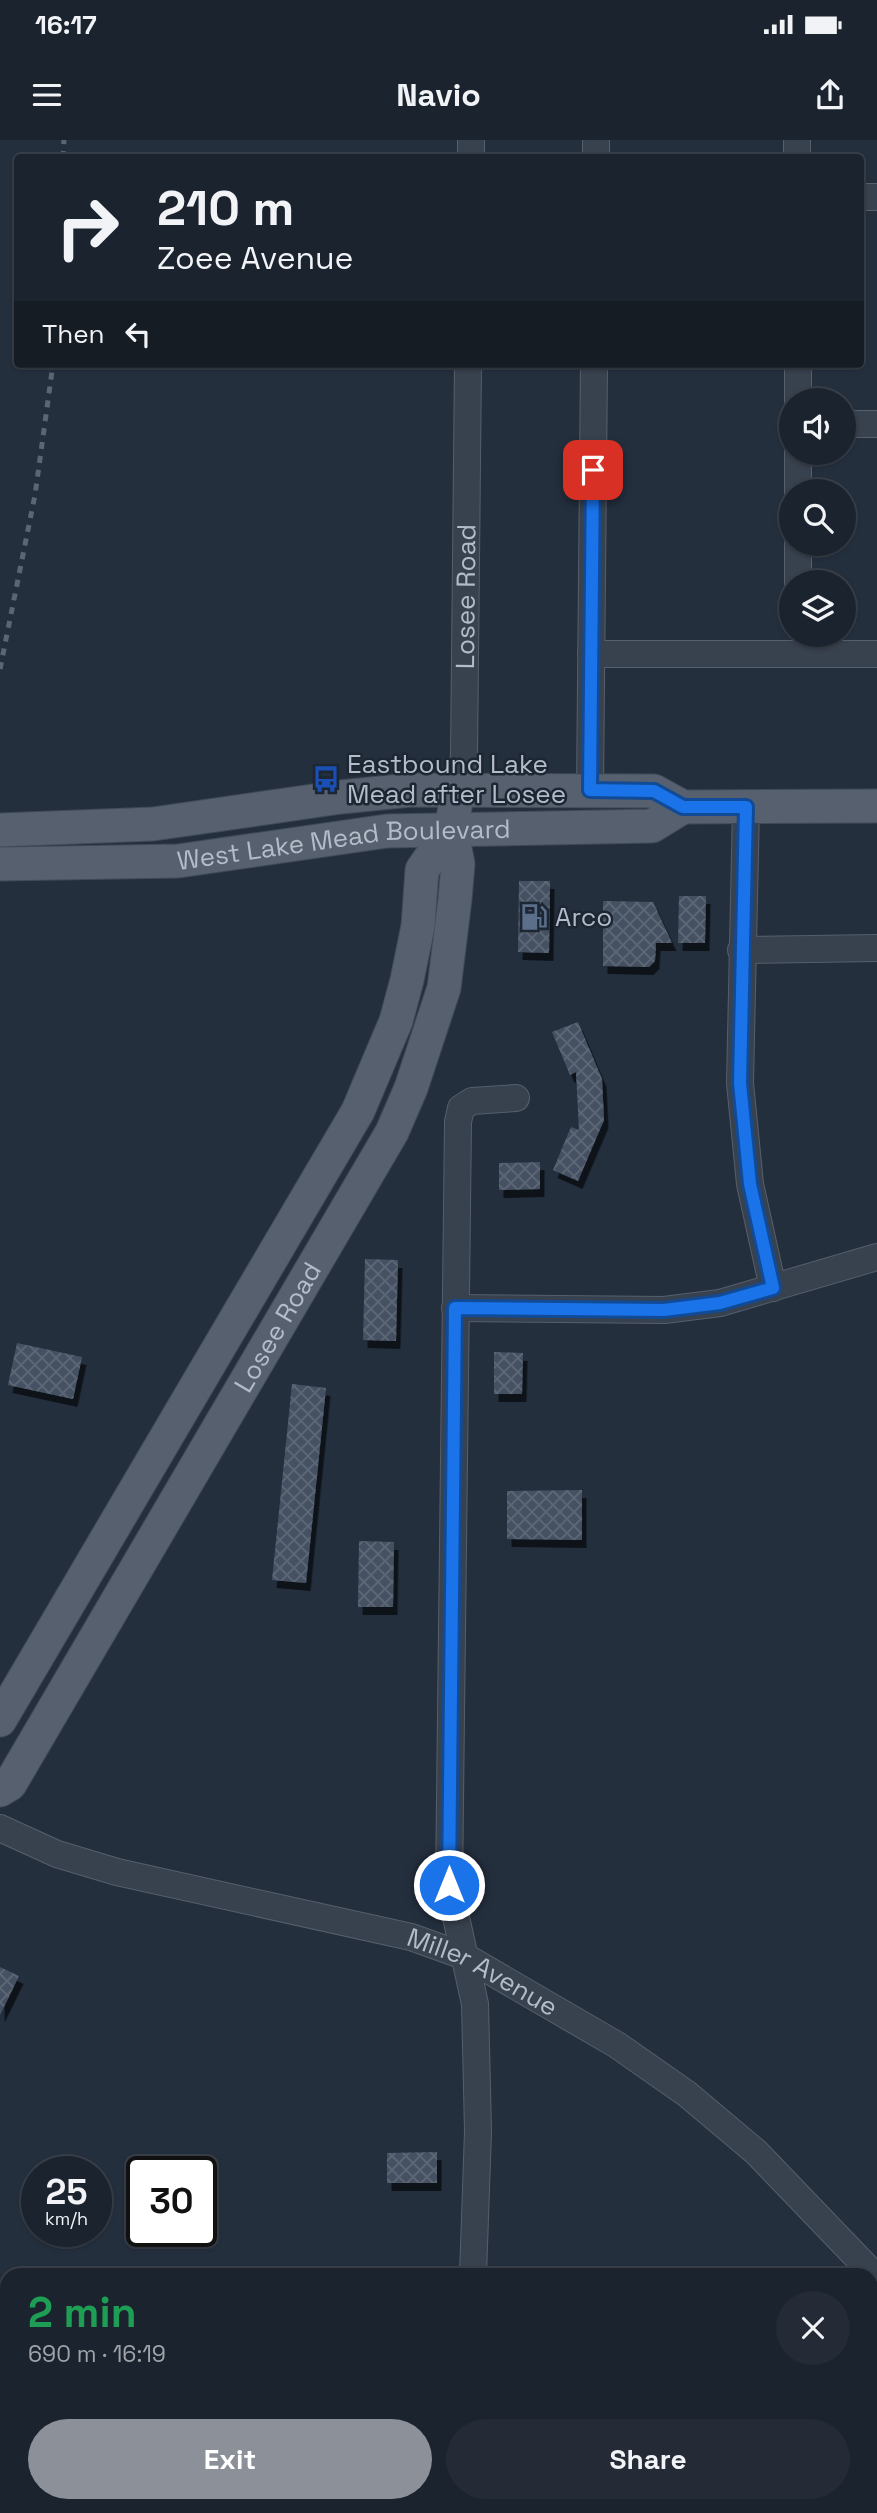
<!DOCTYPE html>
<html lang="en">
<head>
<meta charset="utf-8">
<style>
  body { margin:0; font-family:"Space Grotesk",sans-serif; background:#242b36; color:#f1f3f6; height:100vh; display:flex; flex-direction:column; font-size:26px; white-space:nowrap }
  * { box-sizing:border-box; margin:0 }
  p { font-size:23px; color:#a0a4aa }
  .icon { flex:none; width:38px; height:38px; fill:none; stroke:currentColor; stroke-width:2; stroke-linecap:round; stroke-linejoin:round }
  .map { position:relative; flex:1; overflow:hidden }
  .panel { position:absolute; left:0px; top:2128px; width:878px; height:245px; display:flex; flex-direction:column; background:#1b232e; border-radius:21px 21px 0 0; box-shadow:0 2px 5px #0004,0 0 0 2px #39404a }
  .panel>* { flex:none }
  .top-card { position:absolute; left:14px; top:14px; width:850px; height:214px; border-radius:7px; box-shadow:0 2px 5px #0004,0 0 0 2px #39404a; background:#1b232e; color:#f1f3f6; overflow:hidden }
  .buttons { position:absolute; left:779px; top:248px; display:grid; gap:14px }
  .buttons a { display:grid; place-items:center; width:77px; height:77px; border-radius:50%; background:#1b232e; box-shadow:0 2px 5px #0004,0 0 0 2px #39404a; font-size:35px }
  .speed { position:absolute; left:21px; top:2016px; display:flex; gap:14px; font-size:35px; font-weight:700; text-align:center }
  .speed>* { display:grid; place-content:center; width:91px; height:91px; border-radius:50%; background:#1b232e; box-shadow:0 2px 5px #0004,0 0 0 2px #39404a; line-height:1 }
  .speed small { font-size:18px; font-weight:400 }
  .speed .limit { border:4px solid #111; border-radius:10px; background:#fff; color:#111 }
  .pin { position:absolute; display:grid; place-items:center; width:60px; height:60px; color:#fff; margin:-30px; border-radius:14px; box-shadow:0 4px 10px #0006 }
  .me { position:absolute; width:77px; margin:-38px; rotate:0deg; stroke-linejoin:round; filter:drop-shadow(0 0 5px #0008) }
  .turn { display:flex; align-items:center; gap:24px; height:147px; padding:0 28px; font-size:32px }
  .turn .icon { width:91px; height:91px; stroke-width:2.5 }
  .turn b { display:block; font-size:49px; line-height:60px }
  .then { display:flex; align-items:center; height:66px; padding:0 28px; background:#0003; gap:14px; font-size:26px }
  .round { display:grid; place-items:center; flex:none; width:74px; height:74px; border-radius:37px; background:#242b36 }
  .overview { display:flex; align-items:center; justify-content:space-between; height:119px; padding:0 28px }
  h1 { font-size:42px; font-weight:600; line-height:52px; color:#1e9e55 }
  .action { display:flex; gap:14px; margin-top:auto; padding:14px 28px }
  .action a { flex:1; height:80px; border-radius:42px; background:#8c9099; color:#fff; font-size:28px; font-weight:600; line-height:80px; text-align:center }
  .action a+a { background:#242b36; color:#f1f3f6 }
  .status { display:flex; justify-content:space-between; align-items:center; height:49px; padding:0 35px; background:#1b232e; direction:ltr }
  .status svg { height:19px; fill:currentColor }
  header { display:flex; justify-content:space-between; align-items:center; height:91px; padding:0 28px; background:#1b232e; font-size:32px; font-weight:600 }
  .map>svg:first-child { display:block }
  .building { fill:url(#building-cross-hatch); filter:url(#shadow) }
  .lines { fill:none; stroke-linecap:round; stroke-linejoin:round }
  .minor-casing { stroke:#565f6c; stroke-width:28 }
  .major-casing { stroke:#414a57; stroke-width:35 }
  .minor { stroke:#38414e; stroke-width:26 }
  .major { stroke:#56606e; stroke-width:33 }
  .rail { stroke:#5a6575; stroke-width:5; stroke-dasharray:7 7; stroke-linecap:butt }
  .route-casing { stroke:#114b97; stroke-width:18 }
  .route { stroke:#1a73e8; stroke-width:12 }
  .labels { text-anchor:middle; stroke-width:5; stroke-linejoin:round; paint-order:stroke }
  .street-label { font-size:26px; fill:#b4bcc9; stroke:#1d2633 }
  .poi-label { font-size:26px; fill:#b4bcc9; stroke:#1d2633; text-anchor:start }
</style>
</head>
<body>
<div class="status"><b>16:17</b><svg viewBox="0 0 49 12"><path d="M0 12V9h3v3zM5 12V6h3v6zM10 12V3h3v9zM15 12V0h3v12zM26 1h20v11H26zM47 4h2v5h-2z"/></svg></div>
<header><svg class="icon" aria-label="menu" viewBox="0 0 24 24"><path d="M4 6h16M4 12h16M4 18h16"/></svg>Navio<svg class="icon" aria-label="share" viewBox="0 0 24 24"><path d="M12 15V3M7 8l5-5 5 5M5 13v7h14v-7"/></svg></header>
<div class="map">
<svg width="877" height="2373" viewBox="0 0 877 2373">
  <defs>
    <pattern id="building-cross-hatch" width="8" height="8" patternUnits="userSpaceOnUse" patternTransform="scale(1.75)"><rect width="8" height="8" fill="#455162"/><path d="M0 0l8 8M0 8l8-8" fill="none" stroke="#5d6877"/></pattern>
    <filter id="shadow"><feDropShadow dx="4.5" dy="8" stdDeviation="0" flood-color="#0009"/></filter>
  </defs>
  <rect width="100%" height="100%" fill="#242f3e"/>
  <g class="building">
    <path d="M519,741H550L549,813L518,812Z"/>
    <path d="M679,756H706L705,803H678Z"/>
    <path d="M603,761L653,762L672,803H656L655,821L649,827L603,826Z"/>
    <path d="M578,882L602,939L604,980L578,1041L553,1030L571,987L579,990L576,932L570,935L552,892Z"/>
    <path d="M540,1022V1049L499,1050V1023Z"/>
    <path d="M365,1119L398,1120L396,1201L363,1200Z"/>
    <path d="M17,1203L82,1217L73,1259L8,1245Z"/>
    <path d="M494,1212L523,1213L522,1254H494Z"/>
    <path d="M292,1244L326,1248L306,1443L272,1440Z"/>
    <path d="M582,1350V1400L507,1399V1351Z"/>
    <path d="M359,1401L394,1402L393,1467H358Z"/>
    <path d="M0,1827L19,1836L0,1875Z"/>
    <path d="M437,2012V2043H387V2013Z"/>
  </g>
  <g class="lines">
    <defs>
      <g id="minor">
        <path d="M797,0V18"/>
        <path d="M471,18V0"/>
        <path d="M596,18V0"/>
        <path d="M861,57H877"/>
        <path d="M798,224V261"/>
        <path d="M844,284H877"/>
        <path d="M798,313V352"/>
        <path d="M798,404V443"/>
        <path d="M591,514H877"/>
        <path d="M590,651L594,224"/>
        <path id="s1" d="M458,652L464,616L468,224"/>
        <path d="M746,667L740,943L750,1044L773,1148"/>
        <path d="M741,810L877,808"/>
        <path d="M455,1168L664,1170L720,1163L877,1117"/>
        <path id="s2" d="M0,1688L57,1714L117,1732L411,1797L464,1816L617,1905L687,1954L756,2012L877,2138"/>
        <path d="M473,2135L478,1991L475,1864L449,1745L458,982L461,968L472,961L516,958"/>
        <path d="M470,2373V2366"/>
      </g>
      <g id="major">
        <path d="M0,690L153,684L341,657L410,650L654,651L683,667L877,666"/>
        <path id="s3" d="M0,724L178,721L387,691L652,686L683,667"/>
        <path d="M0,1580L358,971L396,881L407,840L418,786L422,730L451,688"/>
        <path id="s4" d="M0,1650L10,1644L392,992L411,948L444,848L455,759L458,724L451,688L458,652"/>
      </g>
    </defs>
    <use href="#minor" class="minor-casing"/>
    <use href="#major" class="major-casing"/>
    <use href="#minor" class="minor"/>
    <use href="#major" class="major"/>
    <g class="rail">
      <path d="M63,18L64,0"/>
      <path d="M0,529L35,355L53,224"/>
    </g>
  </g>
  <g class="lines">
    <defs>
      <path id="route" d="M449,1745L455,1168L664,1170L720,1163L773,1148L750,1044L740,943L746,667H683L654,651L590,650L593,330"/>
    </defs>
    <use href="#route" class="route-casing"/>
    <use href="#route" class="route"/>
  </g>
  <defs>
    <symbol id="bus-bare" viewBox="-9 -9 18 18"><path d="M-5-6H5V4H4V6H2V4H-2V6H-4V4H-5ZM-3.5-4V0h7V-4ZM-3.5 1.2v1.5H-2V1.2ZM2 1.2v1.5H3.5V1.2Z" fill="#1a4fb4" stroke="#1d2633" stroke-width="2.5" paint-order="stroke"/></symbol>
    <symbol id="fuel-bare" viewBox="-9 -9 18 18"><path d="M-5.5-6h7V0h2V4h1.3V-2.5L3-4.5l.8-.8L6-3V5H2.5V1h-1V6h-7ZM-4.2-4.7v3.2H.2V-4.7Z" fill="#5c6f8a" stroke="#1d2633" stroke-width="2.5" paint-order="stroke"/></symbol>
  </defs>
  <g fill-rule="evenodd">
    <use href="#bus-bare" x="307" y="620" width="38" height="38"/>
    <use href="#fuel-bare" x="515" y="758" width="38" height="38"/>
  </g>
  <g class="labels">
    <g class="street-label">
      <text dy="9" stroke="none"><textPath href="#s1" startOffset="196">Losee Road</textPath></text>
      <text dy="9" stroke="none"><textPath href="#s3" startOffset="345">West Lake Mead Boulevard</textPath></text>
      <text dy="9" stroke="none"><textPath href="#s4" startOffset="541">Losee Road</textPath></text>
      <text dy="9" stroke="none"><textPath href="#s2" startOffset="506">Miller Avenue</textPath></text>
    </g>
    <g class="poi-label">
      <text x="347" y="633">Eastbound Lake<tspan x="347" dy="30">Mead after Losee</tspan></text>
      <text x="555" y="786">Arco</text>
    </g>
  </g>
</svg>
<div class="buttons">
<a><svg class="icon" aria-label="sound" viewBox="0 0 24 24"><path d="M4 9h4l5-4v14l-5-4H4zM17 9q2 3 0 6"/></svg></a>
<a><svg class="icon" aria-label="search" viewBox="0 0 24 24"><circle cx="10" cy="10" r="6"/><path d="M15 15l6 6"/></svg></a>
<a><svg class="icon" aria-label="layers" viewBox="0 0 24 24"><path d="M12 4l9 5-9 5-9-5zM3 14l9 5 9-5"/></svg></a>
</div>
<div class="speed"><div>25<small>km/h</small></div><div class="limit">30</div></div>
<div class="pin" style="left:593px;top:330px;background:#d93025"><svg class="icon" aria-label="arrive" viewBox="0 0 24 24"><path d="M6 21V4h12l-3 4 3 4H6"/></svg></div>
<svg class="me" style="left:449px;top:1745px" viewBox="-20 -20 40 40"><circle r="17" fill="#1a73e8" stroke="#fff" stroke-width="3"/><path d="M0-11L8 9 0 5-8 9z" fill="#fff"/></svg>
<div class="top-card">
<div class="turn"><svg class="icon" aria-label="right" viewBox="0 0 24 24"><path d="M7 20v-9h11M14 6l5 5-5 5"/></svg><div><b>210 m</b>Zoee Avenue</div></div>
<div class="then">Then<svg class="icon" aria-label="left" viewBox="0 0 24 24"><path d="M17 20v-9H6M10 6l-5 5 5 5"/></svg></div>
</div>
<section class="panel">
<div class="overview"><div><h1>2 min</h1><p>690 m · 16:19</p></div><a class="round"><svg class="icon" aria-label="close" viewBox="0 0 24 24"><path d="M6 6l12 12M18 6L6 18"/></svg></a></div>
<div class="action"><a>Exit</a><a>Share</a></div>
</section>
</div>
</body>
</html>
